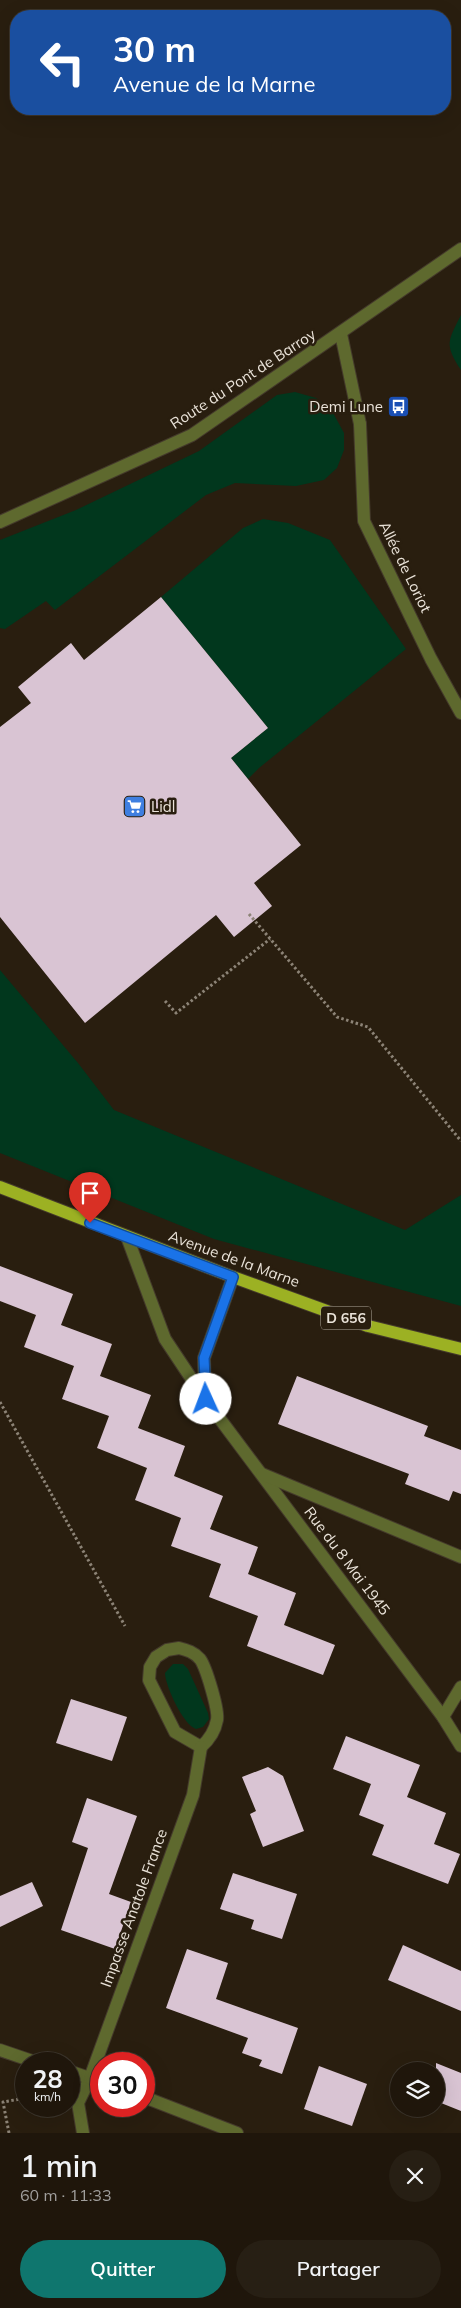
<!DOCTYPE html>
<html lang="fr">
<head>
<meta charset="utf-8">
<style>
  body { margin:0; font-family:Mulish,sans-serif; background:#271f14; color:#f1f3f6; height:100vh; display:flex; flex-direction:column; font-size:19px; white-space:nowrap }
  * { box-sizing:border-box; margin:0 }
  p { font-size:16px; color:#a19f9d }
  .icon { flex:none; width:28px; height:28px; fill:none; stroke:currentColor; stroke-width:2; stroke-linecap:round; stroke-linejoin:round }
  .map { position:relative; height:2133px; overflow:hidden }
  .drawer { display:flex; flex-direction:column; background:#1f160b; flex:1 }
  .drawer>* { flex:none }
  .banner { position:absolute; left:10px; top:10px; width:441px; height:105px; border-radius:20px; box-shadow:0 5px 20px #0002,0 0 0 1px #3c352c; background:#1a4fa0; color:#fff; overflow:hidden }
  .buttons { position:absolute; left:390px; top:2062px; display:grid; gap:10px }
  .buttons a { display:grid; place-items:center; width:55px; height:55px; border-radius:50%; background:#1f160b; box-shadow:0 5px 20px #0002,0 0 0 1px #3c352c; font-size:25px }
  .speed { position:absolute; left:15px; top:2052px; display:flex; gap:10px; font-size:25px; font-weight:700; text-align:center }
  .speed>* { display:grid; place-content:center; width:65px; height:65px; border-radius:50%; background:#1f160b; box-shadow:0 5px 20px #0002,0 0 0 1px #3c352c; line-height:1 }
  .speed small { font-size:12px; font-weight:400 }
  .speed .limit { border:8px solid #d22; background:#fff; color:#111 }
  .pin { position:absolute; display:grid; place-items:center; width:42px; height:42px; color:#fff; margin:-51px -21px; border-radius:50% 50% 50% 0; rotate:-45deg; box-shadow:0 0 5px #0007 }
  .pin .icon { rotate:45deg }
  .me { position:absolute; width:55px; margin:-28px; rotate:358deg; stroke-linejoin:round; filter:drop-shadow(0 0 4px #0008) }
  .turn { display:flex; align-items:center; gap:18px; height:105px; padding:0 20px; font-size:22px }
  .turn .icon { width:65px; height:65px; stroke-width:2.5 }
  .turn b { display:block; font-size:35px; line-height:42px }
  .round { display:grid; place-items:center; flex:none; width:52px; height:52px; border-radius:26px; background:#271f14 }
  .overview { display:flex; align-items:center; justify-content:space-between; height:85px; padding:0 20px }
  h1 { font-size:30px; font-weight:600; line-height:38px }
  .button { display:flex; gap:10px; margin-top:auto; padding:10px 20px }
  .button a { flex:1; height:58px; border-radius:30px; background:#0f766e; color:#fff; font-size:20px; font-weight:600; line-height:58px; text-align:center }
  .button a+a { background:#271f14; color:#f1f3f6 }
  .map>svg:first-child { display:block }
  .green { fill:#01371d }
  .building { fill:#d9c4d3 }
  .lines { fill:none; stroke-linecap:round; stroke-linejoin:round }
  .lane-casing { stroke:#443a2b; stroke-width:14 }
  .street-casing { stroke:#443a2b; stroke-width:14 }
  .primary-casing { stroke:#443a2b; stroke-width:14 }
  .path { stroke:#8c8376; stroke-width:3; stroke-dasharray:2.5 2.5; stroke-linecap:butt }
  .lane { stroke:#5e692e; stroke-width:12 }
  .street { stroke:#5e692e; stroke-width:12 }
  .primary { stroke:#9cb123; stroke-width:12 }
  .route-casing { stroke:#114b97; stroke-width:12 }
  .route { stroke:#1a73e8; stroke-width:9 }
  .labels { text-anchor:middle; stroke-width:5; stroke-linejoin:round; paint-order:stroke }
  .shield { fill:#291e0f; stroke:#b0a89c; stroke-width:1 }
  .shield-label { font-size:14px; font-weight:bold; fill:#eae3d9 }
  .street-label { font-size:15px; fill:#eae3d9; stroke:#291e0f }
  .poi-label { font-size:15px; fill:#eae3d9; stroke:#291e0f; text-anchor:end }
</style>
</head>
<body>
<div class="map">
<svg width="461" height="2133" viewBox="0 0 461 2133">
  <rect width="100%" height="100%" fill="#291e0f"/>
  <g class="green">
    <path d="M461,315V370C444,344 448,341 461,315Z"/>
    <path d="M295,392L316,398L332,411L344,433V450L337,468L324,480L296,486L235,483L206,495L55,610L46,601L5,629L0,628V540L76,510L199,451L277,395Z"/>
    <path d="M263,519L288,523L330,540L406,649L259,768L248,779L231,758L268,728L161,597L243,528Z"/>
    <path d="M0,970L78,1063L114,1110L405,1230L461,1195V1306L214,1239L0,1153Z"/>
    <path d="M173,1664H183L188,1669L208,1713L209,1719L203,1727L196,1729C183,1725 165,1685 165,1673Z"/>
  </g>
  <g class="building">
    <path d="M161,597L268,728L231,758L301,845L254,883L272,906L234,937L216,915L85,1023L0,917V727L31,703L18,687L71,643L84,660Z"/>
    <path d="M0,1266L73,1294L61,1325L112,1344L100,1376L151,1395L138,1428L185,1446L174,1476L223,1496L210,1529L258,1547L248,1574L296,1593L284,1625L335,1645L323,1675L247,1646L258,1616L209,1597L221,1564L171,1546L181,1518L135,1500L147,1468L97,1448L109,1416L62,1399L74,1366L24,1347L36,1315L0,1301Z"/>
    <path d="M297,1376L428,1426L424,1436L461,1450V1494L453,1491L449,1501L405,1484L409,1474L278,1424Z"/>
    <path d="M71,1699L127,1717L112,1761L56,1743Z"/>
    <path d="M346,1736L420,1765L407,1797L446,1813L434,1844L460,1854L448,1884L372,1855L384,1825L359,1815L371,1784L333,1769Z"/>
    <path d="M268,1767L283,1776L304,1831L263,1847L250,1814L256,1811L242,1777Z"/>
    <path d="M87,1798L137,1816L109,1894L131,1902L115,1949L61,1930L88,1848L72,1842Z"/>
    <path d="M233,1873L297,1894L282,1939L251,1929L254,1920L220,1909Z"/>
    <path d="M32,1882L43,1906L0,1927V1896Z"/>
    <path d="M403,1945L461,1971V2011L388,1980Z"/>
    <path d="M187,1949L228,1963L216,1999L298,2028L282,2074L259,2066L262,2060L242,2053L248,2038L166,2008Z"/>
    <path d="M436,2063L461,2073V2111L436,2101Z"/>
    <path d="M319,2066L367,2084L352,2126L304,2109Z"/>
  </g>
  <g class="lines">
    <defs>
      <g id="lane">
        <path d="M341,334L360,424"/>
        <path d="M83,2133L78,2103L90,2078"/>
      </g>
      <g id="street">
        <path d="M360,424L364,521L431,659L461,713"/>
        <path d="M0,522L192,435L461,249"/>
        <path d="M127,1237L165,1339L205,1399L443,1717L461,1746"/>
        <path d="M205,1399L204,1358L233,1277"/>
        <path d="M262,1474L461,1557"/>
        <path d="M179,1648C187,1650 194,1652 200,1659C206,1667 219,1710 217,1720C215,1731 210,1739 201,1747L175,1732L149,1680L150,1667L156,1657L167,1650Z"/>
        <path d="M443,1717L461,1687"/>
        <path d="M0,2050L41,2064"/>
        <path d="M69,2071L101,2082"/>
        <path d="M90,2078L193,1795L201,1747"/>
        <path d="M144,2097L237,2133"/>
      </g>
      <path id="primary" d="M0,1187L233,1277L368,1326L461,1349"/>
    </defs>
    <use href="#lane" class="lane-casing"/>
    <use href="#street" class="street-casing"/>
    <use href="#primary" class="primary-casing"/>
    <g class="path">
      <path d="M249,914L337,1017L368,1027L461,1141"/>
      <path d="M165,1001L176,1013L270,939"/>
      <path d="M0,1402L125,1626"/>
      <path d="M9,2133L3,2102L26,2098"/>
    </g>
    <use href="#lane" class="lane"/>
    <use href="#street" class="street"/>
    <use href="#primary" class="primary"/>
  </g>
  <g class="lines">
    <defs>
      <path id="route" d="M90,1223L233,1277L204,1358L206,1399"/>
    </defs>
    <use href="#route" class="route-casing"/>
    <use href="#route" class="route"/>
  </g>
  <defs>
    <symbol id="bus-square" viewBox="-11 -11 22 22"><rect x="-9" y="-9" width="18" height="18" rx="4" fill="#1a4fb4" stroke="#291e0f"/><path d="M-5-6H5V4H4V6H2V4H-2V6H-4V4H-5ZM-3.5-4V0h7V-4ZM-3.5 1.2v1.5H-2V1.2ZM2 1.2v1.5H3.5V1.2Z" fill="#fff"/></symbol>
    <symbol id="supermarket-square" viewBox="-11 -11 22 22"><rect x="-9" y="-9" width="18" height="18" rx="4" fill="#3f7fe0" stroke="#291e0f"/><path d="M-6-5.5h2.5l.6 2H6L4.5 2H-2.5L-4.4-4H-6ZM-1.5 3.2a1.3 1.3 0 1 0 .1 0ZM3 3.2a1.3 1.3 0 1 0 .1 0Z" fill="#fff"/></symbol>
  </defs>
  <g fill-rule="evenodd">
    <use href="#bus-square" x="386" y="394" width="25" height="25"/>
    <use href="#supermarket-square" x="122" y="794" width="25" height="25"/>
  </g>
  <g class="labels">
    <rect class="shield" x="321" y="1306.5" width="50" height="23" rx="4"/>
    <g class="shield-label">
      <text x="346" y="1323">D 656</text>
    </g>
    <g class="street-label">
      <text transform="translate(243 379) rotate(-33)" y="5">Route du Pont de Barroy</text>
      <text transform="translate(405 567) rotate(64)" y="5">Allée de Loriot</text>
      <text transform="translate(234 1259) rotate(20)" y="5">Avenue de la Marne</text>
      <text transform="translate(347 1561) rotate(53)" y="5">Rue du 8 Mai 1945</text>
      <text transform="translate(134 1908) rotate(-70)" y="5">Impasse Anatole France</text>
    </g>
    <g class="poi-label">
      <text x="383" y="412">Demi Lune</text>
      <text x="151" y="812" text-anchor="start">Lidl</text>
    </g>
  </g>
</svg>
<div class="buttons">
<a><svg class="icon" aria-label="layers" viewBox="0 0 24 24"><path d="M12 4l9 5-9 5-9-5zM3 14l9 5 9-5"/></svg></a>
</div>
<div class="speed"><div>28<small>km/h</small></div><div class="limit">30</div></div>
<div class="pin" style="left:90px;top:1223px;background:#d93025"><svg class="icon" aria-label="arrive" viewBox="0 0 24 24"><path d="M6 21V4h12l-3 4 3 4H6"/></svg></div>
<svg class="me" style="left:206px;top:1399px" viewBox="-20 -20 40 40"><circle r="19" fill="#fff"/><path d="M0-13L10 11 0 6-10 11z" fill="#1a73e8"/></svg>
<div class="banner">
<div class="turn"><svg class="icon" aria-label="left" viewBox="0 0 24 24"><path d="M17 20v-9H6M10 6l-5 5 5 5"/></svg><div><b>30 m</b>Avenue de la Marne</div></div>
</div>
</div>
<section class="drawer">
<div class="overview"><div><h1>1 min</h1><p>60 m · 11:33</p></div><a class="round"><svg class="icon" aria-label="close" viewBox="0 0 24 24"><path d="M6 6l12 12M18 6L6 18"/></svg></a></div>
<div class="button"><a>Quitter</a><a>Partager</a></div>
</section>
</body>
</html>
